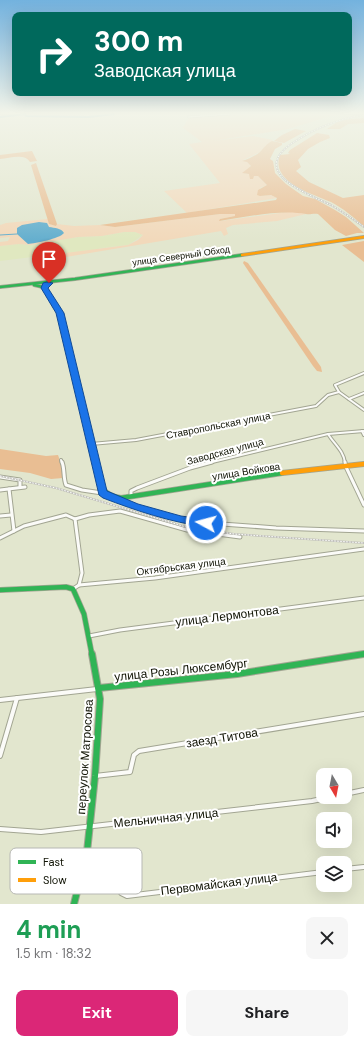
<!DOCTYPE html>
<html lang="en">
<head>
<meta charset="utf-8">
<style>
  body { margin:0; font-family:"DM Sans",sans-serif; background:#f6f6f6; color:#202124; height:100vh; display:flex; flex-direction:column; font-size:15px; white-space:nowrap }
  * { box-sizing:border-box; margin:0 }
  p { font-size:13px; color:#757577 }
  .icon { flex:none; width:22px; height:22px; fill:none; stroke:currentColor; stroke-width:2; stroke-linecap:round; stroke-linejoin:round }
  .map { position:relative; height:904px; overflow:hidden }
  .drawer { display:flex; flex-direction:column; background:#fff; flex:1 }
  .drawer>* { flex:none }
  .banner { position:absolute; left:12px; top:12px; width:340px; height:84px; border-radius:8px; box-shadow:0 4px 16px #0002; background:#00695c; color:#fff; overflow:hidden }
  .needle { width:26px; rotate:170deg }
  .tools { position:absolute; left:316px; top:768px; display:grid; gap:8px }
  .tools a { display:grid; place-items:center; width:36px; height:36px; border-radius:8px; background:#fff; box-shadow:0 4px 16px #0002; font-size:20px }
  .pin { position:absolute; display:grid; place-items:center; width:34px; height:34px; color:#fff; margin:-41px -17px; border-radius:50% 50% 50% 0; rotate:-45deg; box-shadow:0 0 4px #0007 }
  .pin .icon { rotate:45deg }
  .me { position:absolute; width:44px; margin:-22px; rotate:277deg; stroke-linejoin:round; filter:drop-shadow(0 0 3px #0008) }
  .turn { display:flex; align-items:center; gap:14px; height:84px; padding:0 16px; font-size:18px }
  .turn .icon { width:52px; height:52px; stroke-width:2.5 }
  .turn b { display:block; font-size:28px; line-height:34px }
  .round { display:grid; place-items:center; flex:none; width:42px; height:42px; border-radius:8px; background:#f6f6f6 }
  .summary { display:flex; align-items:center; justify-content:space-between; height:68px; padding:0 16px }
  h1 { font-size:24px; font-weight:700; line-height:30px; color:#1e9e55 }
  .action { display:flex; gap:8px; margin-top:auto; padding:8px 16px }
  .action a { flex:1; height:46px; border-radius:8px; background:#db2777; color:#fff; font-size:16px; font-weight:700; line-height:46px; text-align:center }
  .action a+a { background:#f6f6f6; color:#202124 }
  .map>svg:first-child { display:block }
  .built { fill:#e0e8c0 }
  .green { fill:#f2d9bb }
  .forest { fill:#e9be93 }
  .water { fill:#65afce }
  .lines { fill:none; stroke-linecap:round; stroke-linejoin:round }
  .stream { stroke:#65afce; stroke-width:1 }
  .river { stroke:#65afce; stroke-width:2 }
  .street-far3-casing { stroke:#a2a592; stroke-width:2.5 }
  .street-far2-casing { stroke:#a2a592; stroke-width:4 }
  .street-far1-casing { stroke:#a2a592; stroke-width:5 }
  .street-casing { stroke:#a2a592; stroke-width:6 }
  .fast-far3-casing { stroke:#a2a592; stroke-width:4 }
  .fast-far2-casing { stroke:#a2a592; stroke-width:5.5 }
  .fast-far1-casing { stroke:#a2a592; stroke-width:6 }
  .fast-casing { stroke:#a2a592; stroke-width:8 }
  .slow-far1-casing { stroke:#a2a592; stroke-width:4 }
  .slow-casing { stroke:#a2a592; stroke-width:6 }
  .street-far3 { stroke:#fbfbf8; stroke-width:1.5 }
  .street-far2 { stroke:#fbfbf8; stroke-width:2 }
  .street-far1 { stroke:#fbfbf8; stroke-width:3 }
  .street { stroke:#fbfbf8; stroke-width:4 }
  .fast-far3 { stroke:#30b455; stroke-width:2.5 }
  .fast-far2 { stroke:#30b455; stroke-width:3.5 }
  .fast-far1 { stroke:#30b455; stroke-width:4.5 }
  .fast { stroke:#30b455; stroke-width:6 }
  .slow-far1 { stroke:#ff9f0a; stroke-width:2.5 }
  .slow { stroke:#ff9f0a; stroke-width:4.5 }
  .rail-casing { stroke:#c1c1bb; stroke-width:2 }
  .rail { stroke:#fff; stroke-width:1; stroke-dasharray:1.5; stroke-linecap:butt }
  .route { fill:#1a73e8; stroke:#114b97 }
  .labels { text-anchor:middle; stroke-width:4; stroke-linejoin:round; paint-order:stroke }
  .far-street-label { font-size:9px; fill:#101304; stroke:#fff }
  .street-label { font-size:10px; fill:#101304; stroke:#fff }
  .near-street-label { font-size:12px; fill:#101304; stroke:#fff }
  .key { fill:#fff; stroke:#b7b8b4; stroke-width:1 }
  .key-label { font-size:11px; fill:#101304 }
</style>
</head>
<body>
<div class="map">
<svg width="364" height="904" viewBox="0 0 364 904">
  <rect width="100%" height="100%" fill="#e2e6ce"/>
  <path class="built" d="M124,232H135L143,235L128,245L102,248L47,260L41,261L40,256L0,261V246L19,244L31,245L78,237L102,236Z"/>
  <g class="green">
    <path d="M202,114H338L288,129L213,141L253,136L273,140L260,152L243,160L247,162L251,166L243,173L249,174L253,177L254,176H258L267,185L260,188V196L271,195L277,198L187,213L164,191L220,183L189,144L202,142L182,127L184,126L190,115L200,116Z"/>
    <path d="M288,212H302L306,214L277,221L233,225L226,228L228,234L224,236L221,231L48,260L50,255L128,245L138,240L143,235L135,232H124L102,236L78,237L31,245L19,244L0,246V242L8,241L10,237L0,238V225L6,223L48,219L49,224L56,226L57,224L74,226L100,225L115,227L220,214H235V216L220,219V221Z"/>
  </g>
  <g class="forest">
    <path d="M364,118V123L348,124L340,129H327L340,120Z"/>
    <path d="M295,129L306,131L284,143L274,141L282,135Z"/>
    <path d="M317,133L329,135L330,138L320,142L308,149L298,160L301,167L296,171L309,182L343,198L364,195V226C354,218 343,208 331,202C313,194 270,182 280,155L290,154L288,153L290,150Z"/>
    <path d="M272,141L282,143V145L275,149L270,159L273,161L275,173L286,184L303,196L315,199L335,210L346,217L364,233H357L346,236L335,230L318,214C313,213 310,215 306,214C281,209 246,217 219,221L220,219L235,216V214H220L115,227L100,225L276,200L277,198L271,195L260,196L257,195L258,190L267,185L258,176H254L253,179H250L249,174L242,173L251,166L247,162L242,161C249,159 255,156 260,152C264,148 266,144 272,141Z"/>
    <path d="M32,151L37,161L30,162C25,153 9,158 0,159V155Z"/>
    <path d="M36,163L57,224L56,226L49,224L31,165Z"/>
    <path d="M364,241V262L342,245Z"/>
    <path d="M244,261L248,263L321,367L322,372L317,371L313,366L243,263Z"/>
    <path d="M0,449L46,456L58,455L64,472L63,478L51,479L30,473L0,469Z"/>
  </g>
  <path class="water" d="M39,222L47,223L49,227C55,228 61,228 64,233C59,239 36,243 28,244L17,234V228L22,225Z"/>
  <g class="lines">
    <path class="stream" d="M0,235L17,234"/>
    <path class="river" d="M0,117L25,114L26,116L88,117L114,114"/>
    <defs>
      <g id="street-far3">
        <path d="M188,117L230,114"/>
        <path d="M45,288L46,285L51,283"/>
      </g>
      <g id="street-far2">
        <path d="M364,373L335,385L339,392L364,410"/>
        <path d="M349,399L364,393"/>
        <path d="M362,431L364,435"/>
        <path d="M328,434C334,444 344,451 345,463"/>
        <path d="M91,444L136,440L316,406L328,395L339,392"/>
        <path d="M61,460L62,463"/>
        <path d="M208,463L328,434L364,431"/>
      </g>
      <g id="street-far1">
        <path d="M62,462C65,470 63,477 66,485L82,490L102,493"/>
        <path d="M345,462L346,467L364,505"/>
        <path d="M0,477L20,480V487"/>
        <path d="M9,489L14,531"/>
        <path d="M0,490L25,487"/>
        <path d="M131,496V491L137,488L190,468L212,462"/>
        <path d="M116,499L136,507L181,520L195,522L276,528L364,531"/>
        <path d="M0,516L11,515"/>
        <path d="M75,519L89,515L120,511L187,530L240,537"/>
        <path d="M75,519L82,573L79,585"/>
        <path d="M0,538L24,526L66,515L75,519"/>
        <path d="M73,589L79,585L155,578L364,549"/>
        <path d="M89,636L120,630L364,598"/>
      </g>
      <g id="street">
        <path d="M0,700L97,689"/>
        <path d="M0,756L17,698"/>
        <path d="M95,776L130,772L134,755L139,751L364,714"/>
        <path d="M345,794L364,790"/>
        <path d="M0,829L41,832L312,801L331,797"/>
        <path d="M85,865L117,872L121,893L127,896L323,872"/>
        <path d="M345,869L364,867"/>
      </g>
      <g id="fast-far3">
        <path d="M34,285L43,287L61,315"/>
        <path d="M0,287L75,279L242,255"/>
      </g>
      <path id="fast-far2" d="M60,314L96,463"/>
      <g id="fast-far1">
        <path d="M96,462C101,482 97,494 121,498L282,473"/>
        <path d="M0,590L66,587L73,589L84,614L92,655"/>
        <path d="M358,655L364,654"/>
      </g>
      <g id="fast">
        <path d="M99,688L237,674L364,654"/>
        <path d="M74,904L87,852L95,776L100,699L92,654"/>
      </g>
      <path id="slow-far1" d="M242,255L364,237"/>
      <path id="slow" d="M282,473L364,464"/>
    </defs>
    <use href="#street-far3" class="street-far3-casing"/>
    <use href="#street-far2" class="street-far2-casing"/>
    <use href="#street-far1" class="street-far1-casing"/>
    <use href="#street" class="street-casing"/>
    <use href="#fast-far3" class="fast-far3-casing"/>
    <use href="#fast-far2" class="fast-far2-casing"/>
    <use href="#fast-far1" class="fast-far1-casing"/>
    <use href="#fast" class="fast-casing"/>
    <use href="#slow-far1" class="slow-far1-casing"/>
    <use href="#slow" class="slow-casing"/>
    <use href="#street-far3" class="street-far3"/>
    <use href="#street-far2" class="street-far2"/>
    <use href="#street-far1" class="street-far1"/>
    <use href="#street" class="street"/>
    <use href="#fast-far3" class="fast-far3"/>
    <use href="#fast-far2" class="fast-far2"/>
    <use href="#fast-far1" class="fast-far1"/>
    <use href="#fast" class="fast"/>
    <use href="#slow-far1" class="slow-far1"/>
    <use href="#slow" class="slow"/>
    <defs>
      <g id="rail">
        <path d="M364,115C337,119 313,129 291,144C249,173 308,194 331,205C343,212 353,219 364,227"/>
        <path d="M0,476L56,488L186,527L234,534L364,543"/>
      </g>
    </defs>
    <use href="#rail" class="rail-casing"/>
    <use href="#rail" class="rail"/>
  </g>
  <linearGradient id="sky" x2="0" y2="1"><stop stop-color="#73b2de"/><stop offset="0.47" stop-color="#f2f4e9"/><stop offset="1" stop-color="#f2f4e9" stop-opacity="0"/></linearGradient>
  <rect width="364" height="240" fill="url(#sky)"/>
  <path class="route" d="M47,282L53,283L48,288L64,313L107,491L138,504L181,516L210,520L212,523L210,525L206,527C170,522 137,511 103,498L99,495L56,313L41,288L43,283Z"/>
  <g class="labels">
    <g class="far-street-label">
      <text transform="translate(181 256) rotate(-8)" y="3">улица Северный Обход</text>
    </g>
    <g class="street-label">
      <text transform="translate(218 425) rotate(-11)" y="4">Ставропольская улица</text>
      <text transform="translate(225 451) rotate(-15)" y="4">Заводская улица</text>
      <text transform="translate(246 471) rotate(-9)" y="4">улица Войкова</text>
      <text transform="translate(181 566) rotate(-7)" y="4">Октябрьская улица</text>
    </g>
    <g class="near-street-label">
      <text transform="translate(227 616) rotate(-7)" y="4">улица Лермонтова</text>
      <text transform="translate(181 670) rotate(-6)" y="4">улица Розы Люксембург</text>
      <text transform="translate(222 738) rotate(-9)" y="4">заезд Титова</text>
      <text transform="translate(85 757) rotate(-86)" y="4">переулок Матросова</text>
      <text transform="translate(166 818) rotate(-6)" y="4">Мельничная улица</text>
      <text transform="translate(219 884) rotate(-7)" y="4">Первомайская улица</text>
    </g>
  </g>
  <rect x="10" y="848" width="132" height="46" rx="6" class="key"/>
  <rect x="18" y="860" width="18" height="4" fill="#30b455"/>
  <rect x="18" y="878" width="18" height="4" fill="#ff9f0a"/>
  <g class="key-label">
    <text x="43" y="866">Fast</text>
    <text x="43" y="884">Slow</text>
  </g>
</svg>
<div class="tools">
<a><svg class="needle" viewBox="-14 -14 28 28"><path d="M0-13l5 13h-10z" fill="#e53935"/><path d="M0 13l5-13h-10z" fill="#757577"/></svg></a>
<a><svg class="icon" aria-label="sound" viewBox="0 0 24 24"><path d="M4 9h4l5-4v14l-5-4H4zM17 9q2 3 0 6"/></svg></a>
<a><svg class="icon" aria-label="layers" viewBox="0 0 24 24"><path d="M12 4l9 5-9 5-9-5zM3 14l9 5 9-5"/></svg></a>
</div>
<div class="pin" style="left:49px;top:283px;background:#d93025"><svg class="icon" aria-label="arrive" viewBox="0 0 24 24"><path d="M6 21V4h12l-3 4 3 4H6"/></svg></div>
<svg class="me" style="left:206px;top:523px" viewBox="-20 -20 40 40"><circle r="17" fill="#1a73e8" stroke="#fff" stroke-width="3"/><path d="M0-11L8 9 0 5-8 9z" fill="#fff"/></svg>
<div class="banner">
<div class="turn"><svg class="icon" aria-label="right" viewBox="0 0 24 24"><path d="M7 20v-9h11M14 6l5 5-5 5"/></svg><div><b>300 m</b>Заводская улица</div></div>
</div>
</div>
<section class="drawer">
<div class="summary"><div><h1>4 min</h1><p>1.5 km · 18:32</p></div><a class="round"><svg class="icon" aria-label="close" viewBox="0 0 24 24"><path d="M6 6l12 12M18 6L6 18"/></svg></a></div>
<div class="action"><a>Exit</a><a>Share</a></div>
</section>
</body>
</html>
